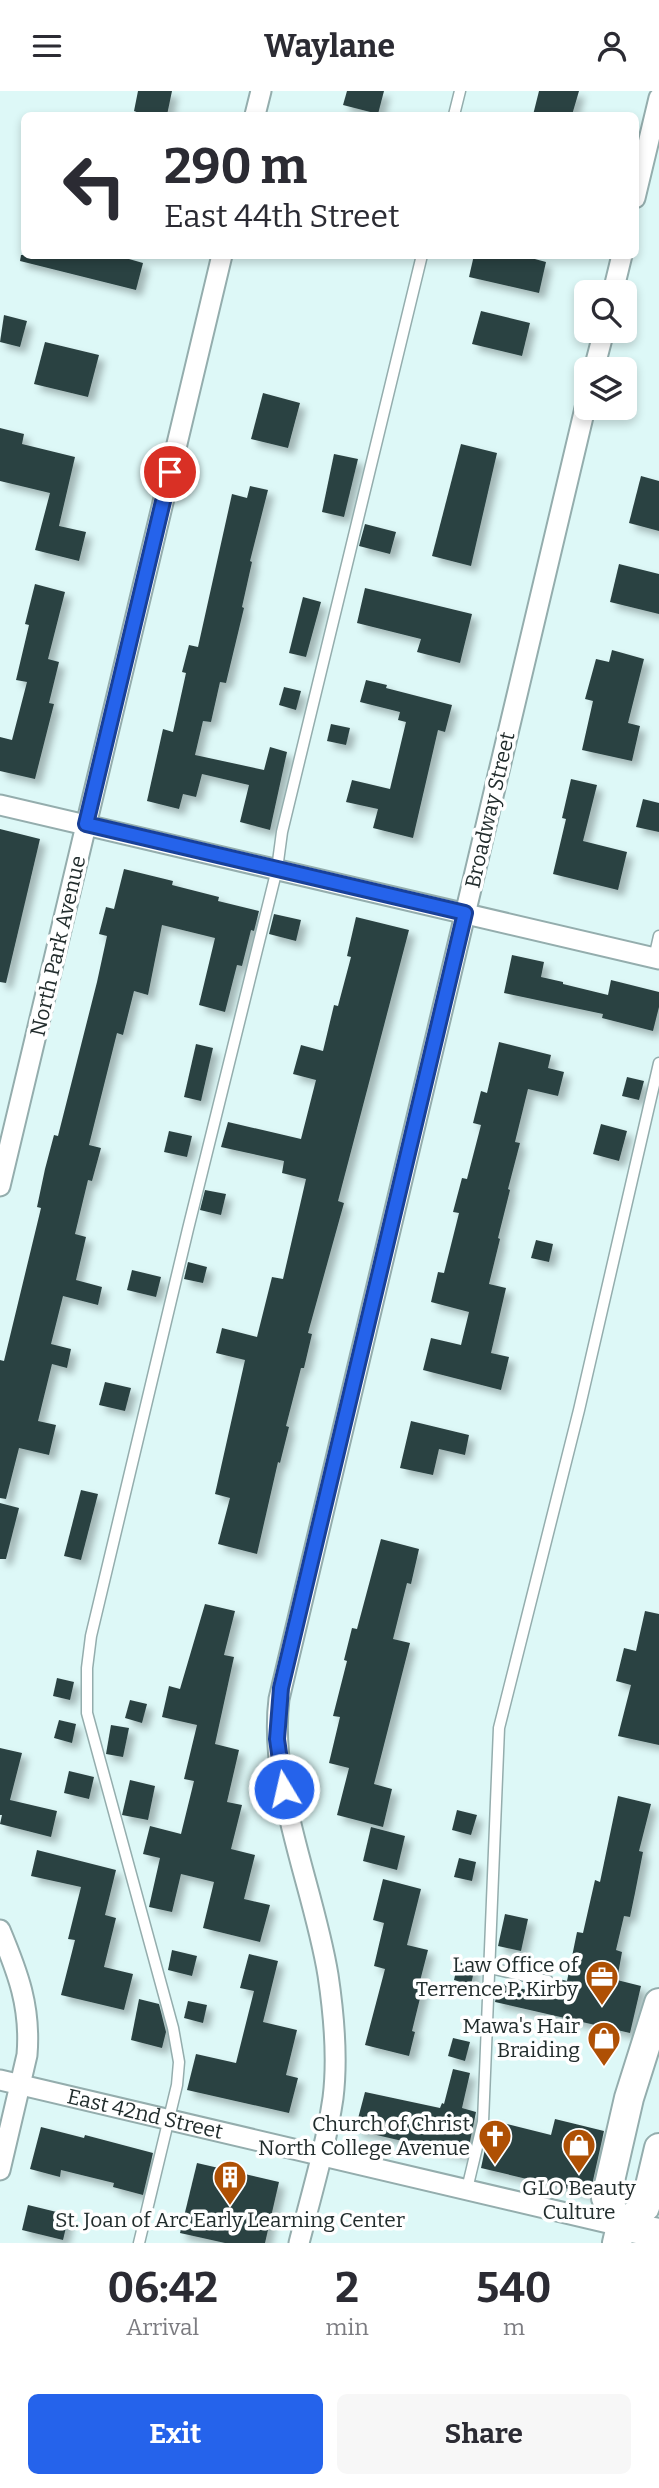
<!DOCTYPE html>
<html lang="en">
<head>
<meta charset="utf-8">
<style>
  body { margin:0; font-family:Bitter,serif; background:#f7f7f7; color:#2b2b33; height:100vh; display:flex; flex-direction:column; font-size:26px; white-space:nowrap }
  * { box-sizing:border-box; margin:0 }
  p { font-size:23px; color:#7c7c81 }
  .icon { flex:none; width:38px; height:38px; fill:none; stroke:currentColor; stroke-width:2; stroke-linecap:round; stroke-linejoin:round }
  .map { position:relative; height:2152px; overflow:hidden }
  .side { display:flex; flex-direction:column; background:#fff; flex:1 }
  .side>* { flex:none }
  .hud { position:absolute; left:21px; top:21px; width:618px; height:147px; border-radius:10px; box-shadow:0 4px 10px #0003; background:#fff; color:#2b2b33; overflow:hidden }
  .fabs { position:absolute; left:574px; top:189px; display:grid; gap:14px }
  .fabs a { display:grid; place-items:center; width:63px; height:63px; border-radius:10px; background:#fff; box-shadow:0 4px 10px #0003; font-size:35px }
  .pin { position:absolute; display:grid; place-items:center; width:60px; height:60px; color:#fff; margin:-30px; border:4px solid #fff; border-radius:50%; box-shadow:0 2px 7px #0007 }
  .me { position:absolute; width:77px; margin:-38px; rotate:351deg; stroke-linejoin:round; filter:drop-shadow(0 0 5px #0008) }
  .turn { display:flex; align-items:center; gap:24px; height:147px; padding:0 28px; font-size:32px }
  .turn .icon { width:91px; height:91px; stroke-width:2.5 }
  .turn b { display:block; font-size:49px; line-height:60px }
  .eta { display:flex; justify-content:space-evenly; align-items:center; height:119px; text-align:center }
  .eta b { font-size:42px; font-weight:700; line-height:49px }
  .cta { display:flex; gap:14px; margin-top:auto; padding:14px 28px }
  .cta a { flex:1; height:80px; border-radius:10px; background:#2563eb; color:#fff; font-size:28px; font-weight:700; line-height:80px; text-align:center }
  .cta a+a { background:#f7f7f7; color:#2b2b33 }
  header { display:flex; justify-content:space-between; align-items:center; height:91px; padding:0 28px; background:#fff; font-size:32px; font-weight:700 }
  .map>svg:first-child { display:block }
  .building { fill:#2c4242; filter:url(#shadow) }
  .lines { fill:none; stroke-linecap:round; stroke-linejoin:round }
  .lane-casing { stroke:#94adad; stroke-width:13 }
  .street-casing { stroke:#94adad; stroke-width:23 }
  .secondary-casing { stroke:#94adad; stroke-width:32 }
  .lane { stroke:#fff; stroke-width:10 }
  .street { stroke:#fff; stroke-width:19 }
  .secondary { stroke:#fff; stroke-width:28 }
  .route-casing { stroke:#184099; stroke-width:18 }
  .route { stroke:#2563eb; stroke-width:12 }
  .labels { text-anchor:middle; stroke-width:7; stroke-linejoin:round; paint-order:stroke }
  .street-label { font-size:21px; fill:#222d2d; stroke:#fff }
  .poi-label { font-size:21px; fill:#222d2d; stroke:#fff; text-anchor:end }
</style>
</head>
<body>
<header><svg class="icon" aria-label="menu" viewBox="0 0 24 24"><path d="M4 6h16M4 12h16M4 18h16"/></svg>Waylane<svg class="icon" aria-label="person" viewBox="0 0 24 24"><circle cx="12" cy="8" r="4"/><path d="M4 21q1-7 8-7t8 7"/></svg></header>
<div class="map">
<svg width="659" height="2152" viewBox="0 0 659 2152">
  <defs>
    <filter id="shadow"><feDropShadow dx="6" dy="6" stdDeviation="3.5" flood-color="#0004"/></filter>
  </defs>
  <rect width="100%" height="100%" fill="#ddf8f7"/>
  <g class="building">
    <path d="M138,0H172L167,24H138L139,22L134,20Z"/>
    <path d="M347,0H384L378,23L343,14Z"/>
    <path d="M539,0H579L572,24H533Z"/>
    <path d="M21,164H115L143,172L136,199L20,170Z"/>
    <path d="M474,164H520L546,171L539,202L469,186Z"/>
    <path d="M481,220L530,232L522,265L472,253Z"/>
    <path d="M4,224L27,230L20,256L0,251Z"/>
    <path d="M45,251L99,264L88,306L34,293Z"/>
    <path d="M263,302L300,312L288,357L251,348Z"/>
    <path d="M0,337L24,343L22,353L75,366L59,435L86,441L79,470L35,459L50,402L0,390Z"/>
    <path d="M461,353L497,362L471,475L432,465Z"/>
    <path d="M334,363L358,368L344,426L322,421Z"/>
    <path d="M641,385L659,390V440L629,432Z"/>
    <path d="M250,395L268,399L250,470L252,471L242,516L244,517L226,592L220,591L211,631L203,630L195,664L264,679L270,656L287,661L270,739L240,731L249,694L202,683L196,706L183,703L179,718L147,710L163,638L173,641L186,582L182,581L189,554L198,556L232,403L247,407Z"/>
    <path d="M365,433L396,441L390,463L359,455Z"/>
    <path d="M619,473L659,483V523L610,511Z"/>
    <path d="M35,493L65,501L48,568L59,571L49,612L54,613L35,688L0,680V646L12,649L27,591L16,589L29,534L25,533Z"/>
    <path d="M365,497L472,523L460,572L417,561L421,548L357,532Z"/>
    <path d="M303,506L321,511L306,566L289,562Z"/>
    <path d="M612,559L644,568L628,632L640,635L632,670L582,659L593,610L585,608L596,568L609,571Z"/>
    <path d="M366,589L387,594L386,597L452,614L445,641L438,639L413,747L373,737L378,718L346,711L352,689L390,698L406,631L398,629L400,621L360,611Z"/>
    <path d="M284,596L301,600L296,619L279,614Z"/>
    <path d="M331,633L350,637L346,654L327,650Z"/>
    <path d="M571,688L597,694L583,750L627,761L618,799L553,783L566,728L562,727Z"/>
    <path d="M643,708L659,712V741L636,736Z"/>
    <path d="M0,738L40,748L6,892L0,891Z"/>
    <path d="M124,778L173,790L172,794L219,806L218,810L259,820L254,840L251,839L242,875L237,874L225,921L199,914L215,847L162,834L148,904L134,900L123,944L117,942L89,1054L101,1057L92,1090L88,1089L75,1143L86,1146L76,1189L102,1196L98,1214L63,1205L51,1253L71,1258L67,1277L52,1273L38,1330L56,1334L49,1364L19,1357L6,1408L0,1407V1269L4,1270L41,1117L37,1116L45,1078L54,1044L58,1045L97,891L107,845L99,843L106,816L114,818Z"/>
    <path d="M274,823L301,829L296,850L269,843Z"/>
    <path d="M356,826L409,839L338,1110L344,1112L308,1242L312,1243L304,1277H301L286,1335L289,1336L280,1372L278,1371L257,1463L218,1453L230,1407L215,1403L245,1269L216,1262L222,1237L257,1246L272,1186L283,1188L306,1088L282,1082L284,1070L221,1056L228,1031L301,1048L316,989L293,983L301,954L323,960L334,914L338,915L351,866L347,865Z"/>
    <path d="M512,864L544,871L541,886L563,891V893L608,904L611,889L659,901V916L653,940L602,927L603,923L504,902Z"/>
    <path d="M499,951L551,964L548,977L564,981L558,1005L528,998L515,1051L520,1052L508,1098L510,1099L498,1147L500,1148L489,1193L506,1197L491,1262L509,1266L501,1299L423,1279L431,1247L461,1254L469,1221L431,1211L438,1181L444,1182L459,1122L453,1121L462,1087L467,1088L481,1034L473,1032L481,1000L487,1002Z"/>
    <path d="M196,953L213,957L201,1010L184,1006Z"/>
    <path d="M627,986L644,990L639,1009L622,1005Z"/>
    <path d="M601,1033L627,1040L619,1070L593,1063Z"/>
    <path d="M169,1040L192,1045L187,1066L164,1061Z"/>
    <path d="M205,1099L226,1103L221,1124L200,1119Z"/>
    <path d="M536,1149L553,1153L549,1171L531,1167Z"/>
    <path d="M188,1171L207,1176L203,1192L184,1188Z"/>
    <path d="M132,1179L161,1186L156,1206L127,1199Z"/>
    <path d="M105,1291L131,1297L125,1320L99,1314Z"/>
    <path d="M411,1330L469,1344L465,1364L439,1358L433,1384L400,1377Z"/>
    <path d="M81,1399L98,1403L81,1469L64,1465Z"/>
    <path d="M0,1412L19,1417L6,1468H0Z"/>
    <path d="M381,1448L419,1458L411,1493L407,1492L393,1548L410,1552L374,1693L392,1698L383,1736L337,1724L349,1677L329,1672L340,1626L333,1625L347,1570L344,1569L352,1537L357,1538Z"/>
    <path d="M205,1513L235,1520L224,1564L234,1566L215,1653L239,1659L227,1711L242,1714L231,1758L255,1764L244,1808L270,1814L260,1851L203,1837L214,1791L181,1783L172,1821L149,1816L160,1767L143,1763L150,1735L181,1743L194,1690L184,1688L197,1634L162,1626L169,1595L180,1598Z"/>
    <path d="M645,1520L659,1523V1654L618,1645L631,1594L616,1590L624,1557L636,1560Z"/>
    <path d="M57,1587L74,1591L70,1609L53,1605Z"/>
    <path d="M130,1609L147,1613L142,1632L125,1627Z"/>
    <path d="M59,1629L76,1633L72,1652L54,1647Z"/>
    <path d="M111,1634L129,1637L123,1666L106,1663Z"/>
    <path d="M0,1657L22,1662L10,1709L57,1720L51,1746L0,1733L2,1724H0Z"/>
    <path d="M69,1680L94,1686L89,1708L64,1702Z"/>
    <path d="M130,1689L155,1695L148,1729L122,1724Z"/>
    <path d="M618,1705L651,1713L639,1760L643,1761L635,1802L630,1826L624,1825L616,1859L622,1861L617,1889L641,1895L630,1942L495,1911L499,1892L555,1906L559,1888L567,1890L577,1841L583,1842L595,1789L600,1791Z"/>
    <path d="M457,1719L477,1724L471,1744L452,1739Z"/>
    <path d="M371,1736L405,1745L397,1779L363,1770Z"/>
    <path d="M37,1759L116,1779L105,1824L116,1827L104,1876L133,1883L124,1919L61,1904L75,1849L68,1848L81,1796L31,1785Z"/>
    <path d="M459,1767L476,1771L472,1790L454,1786Z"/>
    <path d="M383,1788L421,1798L407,1854L428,1859L419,1894L423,1895L412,1940L415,1941L409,1965L365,1954L385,1878L374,1875L384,1832L373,1829Z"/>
    <path d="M505,1823L528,1828L521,1860L498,1855Z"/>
    <path d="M172,1859L197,1865L192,1885L168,1879Z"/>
    <path d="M249,1863L278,1870L263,1931L297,1939L286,1984L298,1987L289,2022L187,1999L196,1963L236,1972L254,1900L240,1897Z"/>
    <path d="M458,1871L475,1875L471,1894L454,1889Z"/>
    <path d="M139,1908L159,1913L166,1941L162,1957L131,1949Z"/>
    <path d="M188,1910L207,1914L203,1932L184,1927Z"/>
    <path d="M453,1947L470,1951L465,1970L448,1965Z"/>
    <path d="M453,1978L470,1982L462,2017L476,2021L467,2065L355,2039L365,2001L440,2017L442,2012L444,2013Z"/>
    <path d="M555,2028L604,2040L590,2103L481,2077L491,2029L551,2044Z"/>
    <path d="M41,2036L84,2047L85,2044L153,2062L143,2104L113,2096L114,2092L61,2079L60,2086L30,2078Z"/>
    <path d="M197,2072L279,2091L265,2152H225L180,2142Z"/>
    <path d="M28,2114L69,2124L63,2149L22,2139Z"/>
  </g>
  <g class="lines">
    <defs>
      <g id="lane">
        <path d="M454,24L460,0"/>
        <path d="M654,867L659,845"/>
        <path d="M490,1877L548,1890"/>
        <path d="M467,2098L483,2031L499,1637L579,1319L659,972"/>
        <path d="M139,2152L177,1994L179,1971L173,1937L87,1622V1577L91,1545L188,1138L277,778L282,741L422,164"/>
      </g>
      <g id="street">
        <path d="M255,24L261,0"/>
        <path d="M635,107L659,7"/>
        <path d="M613,201L622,164"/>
        <path d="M594,278L604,240"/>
        <path d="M0,714L659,868"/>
        <path d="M0,1095L222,164"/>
        <path d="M0,1839C18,1882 31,1916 27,1964L0,2079"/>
        <path id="s1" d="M0,1989L621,2135"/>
        <path d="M299,2152C311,2105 326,2055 333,2007C338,1967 334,1924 328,1884C314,1796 268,1697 279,1608L586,313"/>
      </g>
      <g id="secondary">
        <path d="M621,2135L645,2116L659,2057"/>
        <path d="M621,2135L659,2142"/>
        <path d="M617,2152L621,2135L606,2107L629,2007L659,1912"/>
      </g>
    </defs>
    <use href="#lane" class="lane-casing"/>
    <use href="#street" class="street-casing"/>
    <use href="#secondary" class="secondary-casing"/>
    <use href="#lane" class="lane"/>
    <use href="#street" class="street"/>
    <use href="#secondary" class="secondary"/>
  </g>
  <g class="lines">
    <defs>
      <path id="route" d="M170,381L86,733L465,822L281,1597L277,1648L284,1698"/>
    </defs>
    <use href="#route" class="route-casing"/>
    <use href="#route" class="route"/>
  </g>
  <defs>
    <symbol id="office-pin" viewBox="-11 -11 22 30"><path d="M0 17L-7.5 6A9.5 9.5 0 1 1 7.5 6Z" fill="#af5004" stroke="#fff"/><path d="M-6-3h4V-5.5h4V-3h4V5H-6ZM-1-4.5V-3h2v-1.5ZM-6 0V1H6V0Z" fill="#fff"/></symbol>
    <symbol id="shop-pin" viewBox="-11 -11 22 30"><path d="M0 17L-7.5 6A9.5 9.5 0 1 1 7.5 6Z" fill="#af5004" stroke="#fff"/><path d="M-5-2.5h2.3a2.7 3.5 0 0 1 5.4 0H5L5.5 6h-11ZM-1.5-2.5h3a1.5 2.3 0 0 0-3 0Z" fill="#fff"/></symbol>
    <symbol id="church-pin" viewBox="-11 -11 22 30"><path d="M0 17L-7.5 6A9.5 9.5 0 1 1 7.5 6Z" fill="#af5004" stroke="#fff"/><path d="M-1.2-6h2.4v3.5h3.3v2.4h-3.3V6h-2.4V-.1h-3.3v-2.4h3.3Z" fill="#fff"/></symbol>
    <symbol id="building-pin" viewBox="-11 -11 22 30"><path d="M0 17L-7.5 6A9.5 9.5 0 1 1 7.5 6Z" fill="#af5004" stroke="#fff"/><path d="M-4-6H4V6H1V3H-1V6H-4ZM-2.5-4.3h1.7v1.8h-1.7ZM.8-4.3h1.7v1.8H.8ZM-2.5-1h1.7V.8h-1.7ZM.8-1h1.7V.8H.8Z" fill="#fff"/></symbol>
  </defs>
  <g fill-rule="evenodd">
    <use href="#office-pin" x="583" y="1867" width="38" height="52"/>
    <use href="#shop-pin" x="585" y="1928" width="38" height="52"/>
    <use href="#church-pin" x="476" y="2026" width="38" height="52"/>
    <use href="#shop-pin" x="560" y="2035" width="38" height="52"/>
    <use href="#building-pin" x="211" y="2067" width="38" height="52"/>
  </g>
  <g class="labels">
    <g class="street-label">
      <text transform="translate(490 719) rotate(-77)" y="7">Broadway Street</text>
      <text transform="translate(58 855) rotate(-77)" y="7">North Park Avenue</text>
      <text dy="7" stroke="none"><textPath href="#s1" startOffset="149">East 42nd Street</textPath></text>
    </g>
    <g class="poi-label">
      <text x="578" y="1881">Law Office of<tspan x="578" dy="24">Terrence P. Kirby</tspan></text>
      <text x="580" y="1942">Mawa's Hair<tspan x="580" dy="24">Braiding</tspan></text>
      <text x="470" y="2040">Church of Christ<tspan x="470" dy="24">North College Avenue</tspan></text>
      <text x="579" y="2104" text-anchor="middle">GLO Beauty<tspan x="579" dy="24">Culture</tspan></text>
      <text x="230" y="2136" text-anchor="middle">St. Joan of Arc Early Learning Center</text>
    </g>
  </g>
</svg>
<div class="fabs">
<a><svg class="icon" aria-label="search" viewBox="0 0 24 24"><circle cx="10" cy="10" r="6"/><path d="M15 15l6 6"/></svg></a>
<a><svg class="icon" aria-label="layers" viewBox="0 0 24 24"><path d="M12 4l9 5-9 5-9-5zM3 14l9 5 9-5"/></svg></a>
</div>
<div class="pin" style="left:170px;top:381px;background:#d93025"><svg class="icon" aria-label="arrive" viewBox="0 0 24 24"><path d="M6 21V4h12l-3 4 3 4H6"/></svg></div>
<svg class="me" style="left:284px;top:1698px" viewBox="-20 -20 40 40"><circle r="17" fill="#2563eb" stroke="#fff" stroke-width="3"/><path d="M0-11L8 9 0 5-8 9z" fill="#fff"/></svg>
<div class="hud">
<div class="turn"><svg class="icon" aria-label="left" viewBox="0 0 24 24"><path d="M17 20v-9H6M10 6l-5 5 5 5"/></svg><div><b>290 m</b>East 44th Street</div></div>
</div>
</div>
<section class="side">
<div class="eta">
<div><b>06:42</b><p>Arrival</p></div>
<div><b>2</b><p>min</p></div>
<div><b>540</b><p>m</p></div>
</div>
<div class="cta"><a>Exit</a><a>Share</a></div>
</section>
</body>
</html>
